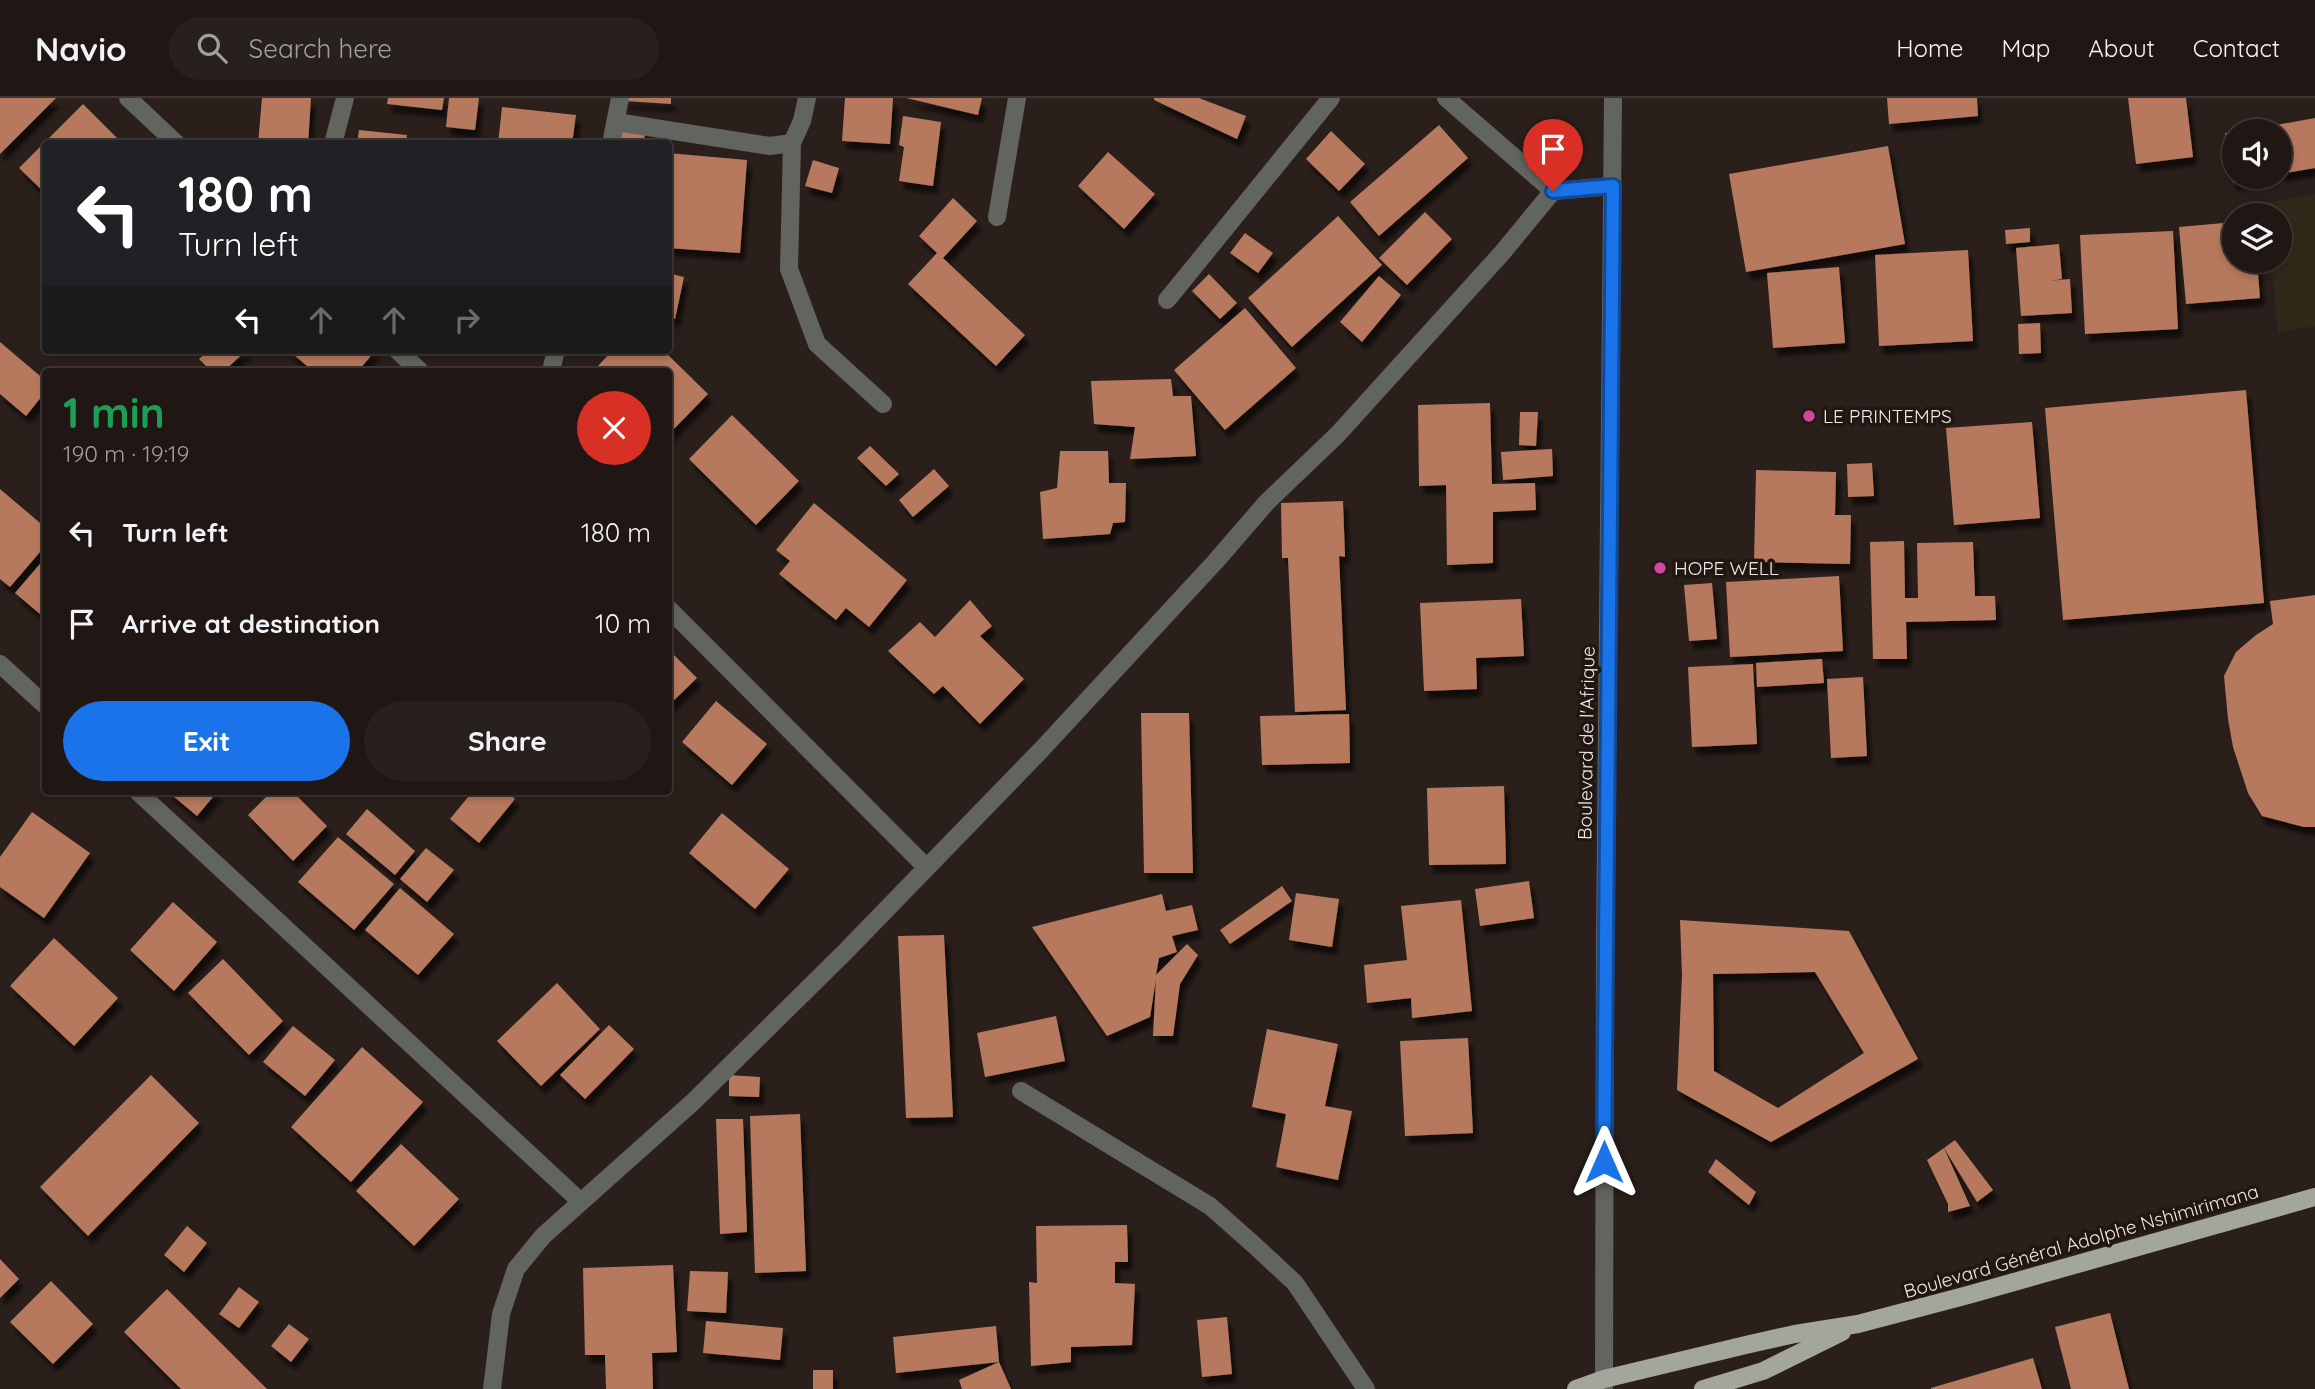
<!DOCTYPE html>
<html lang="en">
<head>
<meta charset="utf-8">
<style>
  body { margin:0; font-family:Quicksand,sans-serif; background:#28201d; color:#f1f3f6; height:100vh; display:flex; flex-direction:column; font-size:26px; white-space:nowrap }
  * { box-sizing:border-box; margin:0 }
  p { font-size:23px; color:#a29fa0 }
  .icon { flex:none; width:38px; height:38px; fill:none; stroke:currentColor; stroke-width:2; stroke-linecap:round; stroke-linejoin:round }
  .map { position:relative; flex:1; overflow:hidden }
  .side { position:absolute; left:42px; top:270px; width:630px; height:427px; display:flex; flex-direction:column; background:#201714; border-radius:7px; box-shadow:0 4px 10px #0003,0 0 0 2px #3d3634 }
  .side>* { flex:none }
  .hud { position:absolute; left:42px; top:42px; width:630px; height:214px; border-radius:7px; box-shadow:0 4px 10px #0003,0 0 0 2px #3d3634; background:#202124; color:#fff; overflow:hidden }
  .fabs { position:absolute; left:2222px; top:21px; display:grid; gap:14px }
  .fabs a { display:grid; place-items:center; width:70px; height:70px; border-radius:50%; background:#201714; box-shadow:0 4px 10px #0003,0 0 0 2px #3d3634; font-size:35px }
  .pin { position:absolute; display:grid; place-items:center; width:60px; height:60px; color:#fff; margin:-72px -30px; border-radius:50% 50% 50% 0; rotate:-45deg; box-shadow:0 0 7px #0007 }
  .pin .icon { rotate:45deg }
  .me { position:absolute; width:77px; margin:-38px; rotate:0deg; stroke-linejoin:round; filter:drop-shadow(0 0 5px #0008) }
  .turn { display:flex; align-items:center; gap:24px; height:147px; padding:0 21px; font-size:32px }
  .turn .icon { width:91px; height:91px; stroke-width:2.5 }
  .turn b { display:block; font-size:49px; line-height:60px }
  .lanes { display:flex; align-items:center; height:66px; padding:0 21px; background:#0003; justify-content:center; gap:35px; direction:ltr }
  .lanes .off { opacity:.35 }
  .round { display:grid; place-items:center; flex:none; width:74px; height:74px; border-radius:37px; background:#28201d }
  .summary { display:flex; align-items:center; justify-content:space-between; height:119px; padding:0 21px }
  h1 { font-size:42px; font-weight:700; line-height:52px; color:#1e9e55 }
  .button { display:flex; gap:14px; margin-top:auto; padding:14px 21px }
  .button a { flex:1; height:80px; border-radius:42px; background:#1a73e8; color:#fff; font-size:28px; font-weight:700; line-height:80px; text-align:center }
  .button a+a { background:#28201d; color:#f1f3f6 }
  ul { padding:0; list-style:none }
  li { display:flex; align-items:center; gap:21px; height:91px; padding:0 21px }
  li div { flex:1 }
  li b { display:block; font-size:26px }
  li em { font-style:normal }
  header { display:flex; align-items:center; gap:42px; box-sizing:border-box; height:98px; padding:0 35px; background:#201714; border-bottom:2px solid #3d3634 }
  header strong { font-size:33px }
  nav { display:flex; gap:38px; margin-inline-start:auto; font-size:24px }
  .search { width:490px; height:63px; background:#28201d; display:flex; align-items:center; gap:18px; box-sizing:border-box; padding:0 24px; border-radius:38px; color:#a29fa0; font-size:26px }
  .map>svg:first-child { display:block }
  .education { fill:#302818 }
  .building { fill:#b7795d; fill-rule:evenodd; filter:url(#shadow) }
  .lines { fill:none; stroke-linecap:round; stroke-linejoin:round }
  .minor { stroke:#62645f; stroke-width:18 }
  .major { stroke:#a3a69b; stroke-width:18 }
  .route-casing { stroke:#114b97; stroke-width:18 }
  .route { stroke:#1a73e8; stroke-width:12 }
  .hotel-dot { fill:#d1479c; stroke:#201612; stroke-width:2.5 }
  .labels { text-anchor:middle; stroke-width:7; stroke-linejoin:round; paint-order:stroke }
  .poi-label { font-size:19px; fill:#f1e9e6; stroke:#201612; text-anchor:start }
  .street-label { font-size:19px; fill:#f1e9e6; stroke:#201612 }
</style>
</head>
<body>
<header>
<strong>Navio</strong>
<div class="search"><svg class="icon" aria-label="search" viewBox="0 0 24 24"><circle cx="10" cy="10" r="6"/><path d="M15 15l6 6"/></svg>Search here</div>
<nav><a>Home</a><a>Map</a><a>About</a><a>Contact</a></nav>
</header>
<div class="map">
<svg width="2315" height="1291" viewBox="0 0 2315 1291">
  <defs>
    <filter id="shadow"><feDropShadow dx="4.5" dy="8" stdDeviation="2" flood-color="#0009"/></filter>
  </defs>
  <rect width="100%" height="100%" fill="#2a1f1b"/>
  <path class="education" d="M2315,96V228L2278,234L2271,163H2280V117H2266L2265,105Z"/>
  <g class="building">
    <path d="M0,0H56L0,56Z"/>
    <path d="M262,0H311L308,46H258Z"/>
    <path d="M388,0H444L442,12L387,6Z"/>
    <path d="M449,0H479L475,32L446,29Z"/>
    <path d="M625,0H671V6L625,3Z"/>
    <path d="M845,0H893L890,46L842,43Z"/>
    <path d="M906,0H982L978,17Z"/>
    <path d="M1154,0H1199L1246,18L1237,41L1154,2Z"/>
    <path d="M1887,0H1977L1978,18L1889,26Z"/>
    <path d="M2128,0H2186L2193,59L2136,66Z"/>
    <path d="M83,6L123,46H46V96L19,70Z"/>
    <path d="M502,9L576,17L572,46H498Z"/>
    <path d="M903,18L941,24L933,88L899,83L904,49L899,47Z"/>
    <path d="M2315,20V70L2280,76V33H2243Z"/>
    <path d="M1439,27L1468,60L1379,138L1350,104Z"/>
    <path d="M620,30L645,32L644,46H619Z"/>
    <path d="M359,32L407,37L406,46H357Z"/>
    <path d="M1331,33L1365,66L1339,93L1306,61Z"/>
    <path d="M2235,33V79L2256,80L2233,85L2225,35Z"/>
    <path d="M1888,48L1905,146L1746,174L1729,76Z"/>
    <path d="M1108,54L1155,96L1124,131L1078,88Z"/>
    <path d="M668,55L747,62L740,155L668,150Z"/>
    <path d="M813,62L839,70L832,95L805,88Z"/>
    <path d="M953,100L977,123L943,160L1025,237L996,268L908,186L937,155L919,138Z"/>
    <path d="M1425,114L1452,141L1407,187L1379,160Z"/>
    <path d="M1338,118L1382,167L1292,249L1248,200Z"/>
    <path d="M2235,124V163H2257L2260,200L2186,206L2179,129Z"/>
    <path d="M2030,130V144L2006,146L2005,132Z"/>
    <path d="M2173,133L2178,231L2085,236L2080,137Z"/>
    <path d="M1245,135L1273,155L1258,175L1230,155Z"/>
    <path d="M2059,146L2062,181L2049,183L2070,181L2072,215L2021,218L2016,150Z"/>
    <path d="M1968,152L1973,243L1879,248L1875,157Z"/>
    <path d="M1839,169L1845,245L1773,250L1767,175Z"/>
    <path d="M668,175L684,179L675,221L668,220Z"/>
    <path d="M1209,176L1237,205L1220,221L1192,193Z"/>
    <path d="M1379,178L1401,197L1362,244L1340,224Z"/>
    <path d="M1245,210L1296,270L1225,332L1174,272Z"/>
    <path d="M2040,225L2041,255L2019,256L2018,226Z"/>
    <path d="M0,244L46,283V293L26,318L0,296Z"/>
    <path d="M209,252H247L224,273H211L199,261Z"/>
    <path d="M288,252H376L358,273H313Z"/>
    <path d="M613,252H663L708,296L668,337V273H597L595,271Z"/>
    <path d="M1171,281L1173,298H1191L1196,358L1130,361L1135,329L1094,326L1091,283Z"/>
    <path d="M2246,292L2264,505L2063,522L2045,310Z"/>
    <path d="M1490,305L1492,386L1535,385L1536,412L1493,414V465L1447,467L1446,387L1419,388L1418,307Z"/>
    <path d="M1520,314H1538L1536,348L1519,347Z"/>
    <path d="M732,317L799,383L756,427L689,361Z"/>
    <path d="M2032,324L2040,420L1954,427L1946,330Z"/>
    <path d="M870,348L899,376L886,388L857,360Z"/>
    <path d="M1552,351L1553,378L1503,382L1501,354Z"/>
    <path d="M1060,353H1108L1109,385H1126L1125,424L1113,425L1110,436L1043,441L1040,394L1057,390Z"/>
    <path d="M1872,365L1874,398L1848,399L1847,366Z"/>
    <path d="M934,371L949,388L913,419L899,402Z"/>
    <path d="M1756,372L1836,374L1835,417H1851L1850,466L1754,464Z"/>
    <path d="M0,391L46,430V447L10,489L0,481Z"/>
    <path d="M1343,403L1345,459L1339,458L1346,612L1295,614L1288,460H1282L1281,405Z"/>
    <path d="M814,405L907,482L869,529L846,510L836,522L779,476L790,463L776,452Z"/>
    <path d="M1904,443L1905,500H1918L1917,445L1973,444L1975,498H1995L1996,522L1906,524L1907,561H1873L1870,444Z"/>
    <path d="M46,459V521L15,495Z"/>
    <path d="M1839,478L1843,553L1730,559L1726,484Z"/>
    <path d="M1712,485L1717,541L1689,543L1684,487Z"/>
    <path d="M2315,497V729H2304L2262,718L2248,695L2233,649L2228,621L2224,578L2236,554L2256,537L2273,526L2270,503Z"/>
    <path d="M1521,501L1524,558L1476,560L1477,591L1424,593L1420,505Z"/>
    <path d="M970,502L992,528L980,538L1024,581L980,626L943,588L934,596L888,553L920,524L935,539Z"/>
    <path d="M668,551L697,580L668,608Z"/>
    <path d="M1822,561L1824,585L1757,589L1756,565Z"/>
    <path d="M1753,566L1757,646L1692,649L1688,569Z"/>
    <path d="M1863,579L1867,658L1831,660L1827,581Z"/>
    <path d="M716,603L767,646L732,687L682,644Z"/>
    <path d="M1141,615H1189L1193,775H1144Z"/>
    <path d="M1349,616L1350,665L1262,667L1260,618Z"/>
    <path d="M1504,688L1506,766L1429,767L1427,690Z"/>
    <path d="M167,693H218L197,718Z"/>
    <path d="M272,693H292L327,728L293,763L248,717Z"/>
    <path d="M473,693H506L515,701L479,745L450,721Z"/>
    <path d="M367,711L415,753L395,777L346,736Z"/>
    <path d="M32,714L90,755L44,820L0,789V759Z"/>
    <path d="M722,715L789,771L755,811L689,755Z"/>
    <path d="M338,739L394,786L354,832L298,784Z"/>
    <path d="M426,750L454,772L427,804L400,781Z"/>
    <path d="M1529,783L1534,820L1480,828L1475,791Z"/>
    <path d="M1282,788L1292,803L1230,846L1220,832Z"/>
    <path d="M400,790L454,836L418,877L365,832Z"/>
    <path d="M1296,795L1339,801L1332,849L1289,842Z"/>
    <path d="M1162,796L1166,813L1192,807L1198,832L1172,838L1177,854L1159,860L1156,877L1187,846L1198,857L1180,886L1173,938H1153L1156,881L1150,919L1107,938L1032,829Z"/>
    <path d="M1461,802L1472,913L1412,920L1411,900L1367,905L1364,867L1407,862L1401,808Z"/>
    <path d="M173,804L217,844L174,893L130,852Z"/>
    <path d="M1680,822L1849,833L1918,961L1771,1044L1677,992L1682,877ZM1815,874L1864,955L1778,1010L1714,973L1713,876Z"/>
    <path d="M944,837L953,1019L906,1020L898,838Z"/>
    <path d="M54,840L118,900L74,948L10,888Z"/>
    <path d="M223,861L283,923L249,957L188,895Z"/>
    <path d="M557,885L600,931L541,988L497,943Z"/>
    <path d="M1056,918L1065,963L985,979L977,935Z"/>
    <path d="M609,927L634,951L585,1001L560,977Z"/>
    <path d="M293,928L335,962L305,998L263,964Z"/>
    <path d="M1267,931L1338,946L1325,1008L1352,1013L1338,1082L1276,1069L1286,1016L1252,1009Z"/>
    <path d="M1468,940L1473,1035L1405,1038L1400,943Z"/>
    <path d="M362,949L423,1004L351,1084L291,1029Z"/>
    <path d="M151,977L199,1025L88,1138L40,1089Z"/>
    <path d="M729,977L760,979L759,999L729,998Z"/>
    <path d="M800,1016L806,1173L755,1175L750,1018Z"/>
    <path d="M716,1021H743L747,1134L720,1136Z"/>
    <path d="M1955,1042L1993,1092L1977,1104L1944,1050Z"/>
    <path d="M401,1046L459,1101L414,1148L356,1093Z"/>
    <path d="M1944,1050L1970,1108L1948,1114V1106L1927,1062Z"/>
    <path d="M1716,1061L1756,1094L1749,1107L1708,1074Z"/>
    <path d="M1127,1127L1128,1164H1115V1185L1135,1186L1132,1247L1071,1249V1264L1031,1268L1029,1184L1037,1185L1036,1128Z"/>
    <path d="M187,1128L207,1145L184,1174L164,1157Z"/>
    <path d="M0,1161L19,1181L0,1200Z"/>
    <path d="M673,1167L677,1254L652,1255L653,1291H606L605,1257H585L583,1170Z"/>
    <path d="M690,1173L728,1174L726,1215L687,1213Z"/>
    <path d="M51,1183L93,1226L53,1266L10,1224Z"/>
    <path d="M239,1189L259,1204L239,1230L219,1216Z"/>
    <path d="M167,1191L267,1291H181L124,1234Z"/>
    <path d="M2110,1215L2129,1291H2071L2055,1229Z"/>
    <path d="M1227,1219L1232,1276L1202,1279L1197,1222Z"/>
    <path d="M706,1223L783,1230L780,1262L703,1255Z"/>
    <path d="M289,1226L309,1241L291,1264L271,1248Z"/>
    <path d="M996,1228L999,1264L896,1275L893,1239Z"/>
    <path d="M2033,1260L2042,1291H1931V1290Z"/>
    <path d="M999,1264L1011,1291H962L959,1282Z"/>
    <rect x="813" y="1272" width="20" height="19"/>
  </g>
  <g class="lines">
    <g class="minor">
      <path d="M128,0L177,46"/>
      <path d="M1446,0L1553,93"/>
      <path d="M616,24L770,48L792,45L802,23L807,0"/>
      <path d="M792,45L789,171L817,246L883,306"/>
      <path d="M333,46L345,0"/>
      <path d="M611,46L620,0"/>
      <path d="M997,119L1017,0"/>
      <path d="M1167,202L1331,0"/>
      <path d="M397,252L420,273"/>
      <path d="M551,273L556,252"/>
      <path d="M668,510L926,769"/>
      <path d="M0,566L46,608"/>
      <path d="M137,693L580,1103"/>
      <path d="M1021,993L1210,1108L1253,1146L1295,1185L1366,1291"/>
      <path d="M492,1291L501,1216L516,1171L543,1138L694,1003L845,854L1042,651L1215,464L1267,404L1338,336L1502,155L1553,93L1613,88"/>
      <path d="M1604,1291L1605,847L1613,0"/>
    </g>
    <g class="major">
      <path d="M1576,1291L1604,1281L1750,1246L1795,1236L1858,1226L1968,1197L2315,1099"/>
      <path d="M1703,1291L1763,1273L1842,1234"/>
    </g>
  </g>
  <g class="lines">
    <defs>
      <path id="route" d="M1553,93L1613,88L1604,1064"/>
    </defs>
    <use href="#route" class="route-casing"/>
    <use href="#route" class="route"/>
  </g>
  <g class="hotel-dot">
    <circle cx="1809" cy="318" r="7"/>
    <circle cx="1660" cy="470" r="7"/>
  </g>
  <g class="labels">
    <g class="poi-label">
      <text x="1823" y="325">LE PRINTEMPS</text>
      <text x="1674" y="477">HOPE WELL</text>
    </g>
    <g class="street-label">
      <text transform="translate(1586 645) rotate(-89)" y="7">Boulevard de l'Afrique</text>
      <text transform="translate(2081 1143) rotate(-16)" y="7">Boulevard Général Adolphe Nshimirimana</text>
    </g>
  </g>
</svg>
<div class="fabs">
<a><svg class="icon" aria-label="sound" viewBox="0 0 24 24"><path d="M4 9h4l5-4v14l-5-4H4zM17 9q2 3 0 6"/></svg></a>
<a><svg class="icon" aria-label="layers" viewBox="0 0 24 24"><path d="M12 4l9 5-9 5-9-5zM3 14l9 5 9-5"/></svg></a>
</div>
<div class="pin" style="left:1553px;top:93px;background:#d93025"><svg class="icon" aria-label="arrive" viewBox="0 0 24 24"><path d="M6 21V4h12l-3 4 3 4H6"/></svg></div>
<svg class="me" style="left:1604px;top:1064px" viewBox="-20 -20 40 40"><path d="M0-17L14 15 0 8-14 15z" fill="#1a73e8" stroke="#fff" stroke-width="4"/></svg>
<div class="hud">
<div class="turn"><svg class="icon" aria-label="left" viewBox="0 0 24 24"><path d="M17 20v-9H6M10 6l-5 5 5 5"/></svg><div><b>180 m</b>Turn left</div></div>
<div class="lanes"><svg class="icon" aria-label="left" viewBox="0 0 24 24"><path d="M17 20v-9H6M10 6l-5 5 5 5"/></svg><svg class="icon off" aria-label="ahead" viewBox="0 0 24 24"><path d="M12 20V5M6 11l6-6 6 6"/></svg><svg class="icon off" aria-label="ahead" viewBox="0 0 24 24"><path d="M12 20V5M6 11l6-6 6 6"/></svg><svg class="icon off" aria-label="right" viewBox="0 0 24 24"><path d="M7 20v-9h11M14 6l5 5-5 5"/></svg></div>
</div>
<section class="side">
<div class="summary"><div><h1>1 min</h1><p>190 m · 19:19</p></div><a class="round" style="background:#d93025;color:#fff"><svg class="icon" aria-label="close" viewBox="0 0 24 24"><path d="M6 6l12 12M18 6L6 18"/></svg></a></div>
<ul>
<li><svg class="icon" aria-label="left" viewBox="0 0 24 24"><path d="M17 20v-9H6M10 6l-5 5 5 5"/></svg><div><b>Turn left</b></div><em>180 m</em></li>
<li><svg class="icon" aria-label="arrive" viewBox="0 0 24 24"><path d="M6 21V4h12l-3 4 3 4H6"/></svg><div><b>Arrive at destination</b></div><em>10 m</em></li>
</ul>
<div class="button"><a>Exit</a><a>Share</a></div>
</section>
</div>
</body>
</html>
